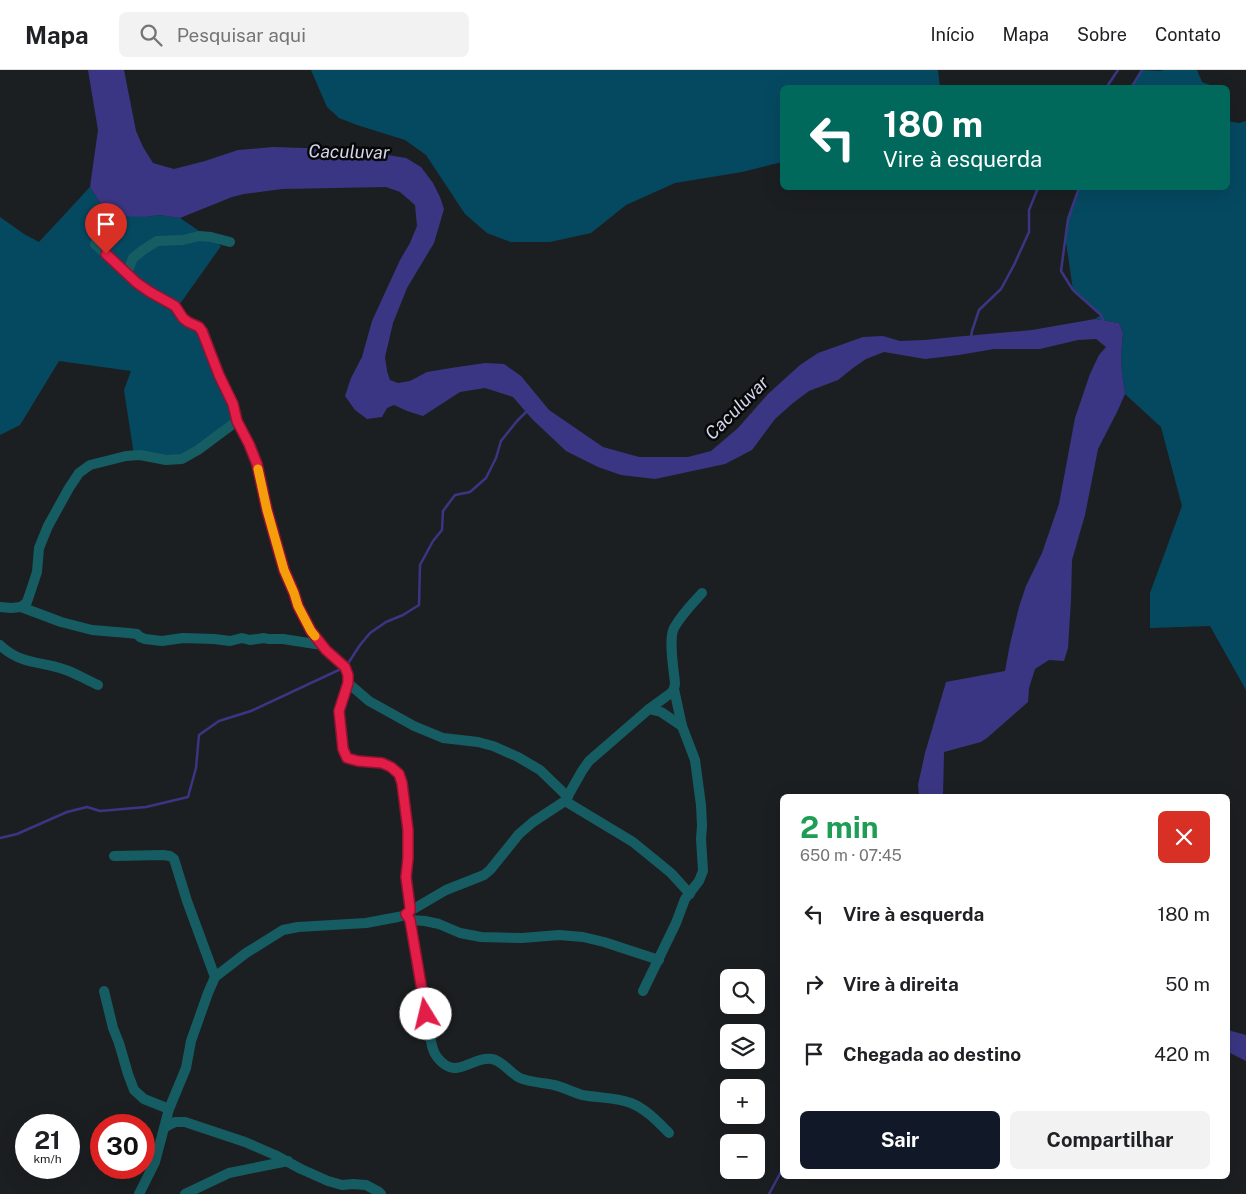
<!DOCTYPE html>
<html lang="pt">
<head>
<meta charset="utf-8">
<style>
  body { margin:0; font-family:"Public Sans",sans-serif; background:#f2f2f2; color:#202124; height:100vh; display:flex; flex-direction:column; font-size:19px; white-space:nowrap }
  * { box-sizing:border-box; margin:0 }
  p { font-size:16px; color:#757577 }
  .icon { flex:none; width:28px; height:28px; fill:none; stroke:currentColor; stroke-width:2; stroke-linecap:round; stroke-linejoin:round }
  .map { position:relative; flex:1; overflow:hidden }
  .sheet { position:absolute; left:780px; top:724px; width:450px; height:385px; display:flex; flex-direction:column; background:#fff; border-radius:8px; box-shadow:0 5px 20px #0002 }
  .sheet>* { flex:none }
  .guide { position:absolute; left:780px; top:15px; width:450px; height:105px; border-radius:8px; box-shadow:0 5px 20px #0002; background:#00695c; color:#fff; overflow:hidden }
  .tools { position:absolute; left:720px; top:899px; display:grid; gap:10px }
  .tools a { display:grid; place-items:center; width:45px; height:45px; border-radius:8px; background:#fff; box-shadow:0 5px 20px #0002; font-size:25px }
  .speed { position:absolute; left:15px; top:1044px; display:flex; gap:10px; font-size:25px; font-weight:700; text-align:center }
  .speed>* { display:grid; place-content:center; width:65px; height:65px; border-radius:50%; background:#fff; box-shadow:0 5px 20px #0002; line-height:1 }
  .speed small { font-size:12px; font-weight:400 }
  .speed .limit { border:8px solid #d22; background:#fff; color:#111 }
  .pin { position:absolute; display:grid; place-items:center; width:42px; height:42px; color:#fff; margin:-51px -21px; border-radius:50% 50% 50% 0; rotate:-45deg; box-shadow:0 0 5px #0007 }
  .pin .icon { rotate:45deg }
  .me { position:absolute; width:55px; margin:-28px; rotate:351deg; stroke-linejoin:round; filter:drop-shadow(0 0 4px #0008) }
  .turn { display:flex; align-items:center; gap:18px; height:105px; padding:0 20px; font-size:22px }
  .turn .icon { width:65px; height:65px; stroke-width:2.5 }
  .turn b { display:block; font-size:35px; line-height:42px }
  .round { display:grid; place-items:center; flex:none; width:52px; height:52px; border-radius:8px; background:#f2f2f2 }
  .overview { display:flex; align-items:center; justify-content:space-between; height:85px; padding:0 20px }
  h1 { font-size:30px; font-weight:700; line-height:38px; color:#1e9e55 }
  .button { display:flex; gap:10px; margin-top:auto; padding:10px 20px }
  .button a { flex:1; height:58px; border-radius:8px; background:#111827; color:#fff; font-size:20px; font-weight:700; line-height:58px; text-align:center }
  .button a+a { background:#f2f2f2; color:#202124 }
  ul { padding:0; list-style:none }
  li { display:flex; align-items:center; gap:15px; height:70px; padding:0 20px }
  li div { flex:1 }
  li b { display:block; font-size:19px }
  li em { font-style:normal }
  header { display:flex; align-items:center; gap:30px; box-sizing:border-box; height:70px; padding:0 25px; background:#fff; border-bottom:1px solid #e0e0e0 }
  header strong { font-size:24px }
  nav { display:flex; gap:28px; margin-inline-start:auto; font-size:18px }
  .search { width:350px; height:45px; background:#f2f2f2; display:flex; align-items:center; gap:12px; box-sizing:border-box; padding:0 18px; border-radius:8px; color:#757577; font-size:19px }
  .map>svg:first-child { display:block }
  .green { fill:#054961 }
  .water { fill:#3a3683 }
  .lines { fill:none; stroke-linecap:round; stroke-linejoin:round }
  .stream { stroke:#3a3683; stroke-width:2.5 }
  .minor { stroke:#165d63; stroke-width:10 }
  .route-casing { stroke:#92132f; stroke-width:12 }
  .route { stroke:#e11d48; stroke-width:9 }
  .slow { stroke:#f59e0b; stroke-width:9 }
  .labels { text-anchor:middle; stroke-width:5; stroke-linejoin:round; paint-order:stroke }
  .water-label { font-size:18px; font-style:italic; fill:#d4d6ed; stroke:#070909 }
</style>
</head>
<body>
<header>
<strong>Mapa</strong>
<div class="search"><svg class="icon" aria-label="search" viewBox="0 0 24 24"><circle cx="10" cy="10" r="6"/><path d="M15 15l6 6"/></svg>Pesquisar aqui</div>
<nav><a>Início</a><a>Mapa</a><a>Sobre</a><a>Contato</a></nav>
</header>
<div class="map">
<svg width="1246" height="1124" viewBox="0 0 1246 1124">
  <rect width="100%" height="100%" fill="#1c1f21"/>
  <g class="green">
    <path d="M311,0H938L940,17L782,18V92L742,102L675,113L626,135L591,163L550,172H511L487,163L465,144L426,85L405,70L357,55L339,48L327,37Z"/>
    <path d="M1142,0L1161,1L1163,0H1197L1202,12L1210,15L1211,17H1131Z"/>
    <path d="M1228,51L1239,53L1246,51V620L1210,556L1150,558V523L1182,436L1161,357L1125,324L1122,303L1121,287L1123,263L1119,253L1095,249L1101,245L1073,220L1065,165L1068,149L1079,118H1228Z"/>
    <path d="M90,117L106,142L145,147L159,145L180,148L221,176L177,238L199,257L237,351L182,389L134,385L124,320L131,301L59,291L20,355L0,365V147L24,164L39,172Z"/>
  </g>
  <g class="water">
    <path d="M88,0H124L136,61L143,77L153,93L174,99L205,91L238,80L273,77L335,79L381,84L406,88L421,97L433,113L440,127L444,139L434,173L407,218L393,253L385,287L387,301L390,310L398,313L410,311L427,302L451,298L485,293L504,294L521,306L549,340L603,377L639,387H688L711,381L738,358L768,324L800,295L818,283L863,267L883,266L900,271L925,270L954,267L1032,260L1095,249L1119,253L1123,263L1121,287L1122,303L1125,324L1117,342L1098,379L1085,445L1072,490L1071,530L1068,578L1064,591L1049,590L1035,599L1029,618L1028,632L987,668L981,672L944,682L943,726H919L918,715L925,683L946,612L1005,601L1010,574L1019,537L1026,516L1042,483L1059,434L1075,348L1090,304L1099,285L1106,277L1096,269L1078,270L1040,279H994L959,285L925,289L884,282L866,289L853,298L838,310L809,321L793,333L775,349L752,380L725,394L655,409L621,405L598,397L566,381L532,349L513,327L485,318L460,322L423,346L407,341L394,335L387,338L382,347L367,349L355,340L345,326L351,308L362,287L372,251L400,190L410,173L417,156L415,135L400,122L386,117L282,119L244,124L232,127L180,148L159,145L145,147L123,146L106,142L90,117L98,60Z"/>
    <path d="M1228,960L1246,965V991L1228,982Z"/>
  </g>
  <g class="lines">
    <g class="stream">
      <path d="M1106,18L1118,0"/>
      <path d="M1131,18L1142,0"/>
      <path d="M1079,118L1068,149L1061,201L1073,220L1101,245L1104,252"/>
      <path d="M971,267L972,261L979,240L1001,219L1014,195L1029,162V140L1038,118"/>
      <path d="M347,595L360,575L370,563L386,552L403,545L419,535L420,495L433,471L442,460L443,441L455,425L470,422L486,408L496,388L501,371L517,351L528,340"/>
      <path d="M0,768L17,764L67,742L87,737L100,741L146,737L188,727L196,698L199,665L219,651L251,641L343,598"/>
      <path d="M769,1124L782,1100"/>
    </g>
    <g class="minor">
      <path d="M95,174L137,213L150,222L175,236L183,248L188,252L199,257L203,261L219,305L233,334L237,351"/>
      <path d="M127,203L133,188L143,180L157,171L183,170L199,166L211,167L230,172"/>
      <path d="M0,537L11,538L21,537L27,532L37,502L39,478L48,456L69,418L79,403L90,395L126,386L140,385L166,390L182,389L198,380L237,351L249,374L257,394L267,440L284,499L294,523L298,536L311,561L326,580L345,597L348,605V613L339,641L343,679L347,688L358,691L382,693L391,697L399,703L402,713L408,760V788L406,807L410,841L406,845L398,847L366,853L298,857L283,860L246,883L215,907L208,923L191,971L186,998L169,1039L155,1092L139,1124"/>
      <path d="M21,537L61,552L92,560L128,563L137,564L140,567L145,569L162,571L183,568L214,569L230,571L242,568L250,570L264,568L268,569H283L322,575"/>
      <path d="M0,575C21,595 41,591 66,600C77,604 87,610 98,615"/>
      <path d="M348,613L369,631L414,656L443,668L478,672L493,676L518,687L540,700L568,727"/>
      <path d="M649,639L661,642L682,656"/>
      <path d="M565,731L633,772L671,803L690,824"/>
      <path d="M114,786L163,785L170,786L174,789L187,831L215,907"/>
      <path d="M410,841L446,820L484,805L490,800L519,764L533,752L565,731L582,701L589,691L649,639L671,623L674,619"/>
      <path d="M406,845L410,850C416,886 421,923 429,959C431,968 431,980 437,987C456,1012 471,986 492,989C503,991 511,1004 520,1008C529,1012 544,1013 554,1015C563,1017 572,1022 582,1025C598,1028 615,1027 631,1033C646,1039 658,1052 669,1063"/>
      <path d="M410,850L425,851L439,854L460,863L481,867L522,868L559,865L583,867L604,872L659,890"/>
      <path d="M104,921L113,958L119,973L128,1004L134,1020L144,1029L169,1039"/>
      <path d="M643,921L676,853L685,829L699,811L703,801L701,769L702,756L701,735L695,690L682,656L674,619L675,614C674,599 668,570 674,558C681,545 692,534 702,523"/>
      <path d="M165,1057L175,1052H185L245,1072L275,1085L301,1099L328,1111L342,1115L353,1114L366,1115L379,1122L381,1124"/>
      <path d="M185,1124L229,1103L288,1091"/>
    </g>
  </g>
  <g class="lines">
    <defs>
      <path id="route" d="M106,184L137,213L150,222L175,236L183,248L188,252L199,257L202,261L219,305L233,334L237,351L249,374L257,394L267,440L284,500L294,523L298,536L311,561L326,580L345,597L348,605V613L339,641L343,679L347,688L358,691L382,693L391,697L399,704L402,713L408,760V788L406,807L410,837V841L406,844L410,850L426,944"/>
    </defs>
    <use href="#route" class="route-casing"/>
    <use href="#route" class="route"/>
    <path class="slow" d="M258,399L267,440L284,500L294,523L298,536L311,561L315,566"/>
  </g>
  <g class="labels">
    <g class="water-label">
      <text transform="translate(349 82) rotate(1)" y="6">Caculuvar</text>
      <text transform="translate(737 338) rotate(-45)" y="6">Caculuvar</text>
    </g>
  </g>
</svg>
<div class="tools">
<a><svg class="icon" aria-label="search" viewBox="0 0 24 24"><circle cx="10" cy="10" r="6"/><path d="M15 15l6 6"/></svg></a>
<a><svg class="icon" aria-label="layers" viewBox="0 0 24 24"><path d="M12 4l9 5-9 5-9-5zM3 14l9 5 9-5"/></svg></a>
<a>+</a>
<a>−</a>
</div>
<div class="speed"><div>21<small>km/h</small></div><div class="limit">30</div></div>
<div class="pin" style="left:106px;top:184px;background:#d93025"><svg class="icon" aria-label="arrive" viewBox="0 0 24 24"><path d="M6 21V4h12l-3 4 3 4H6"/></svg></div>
<svg class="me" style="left:426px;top:944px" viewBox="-20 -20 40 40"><circle r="19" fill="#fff"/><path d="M0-13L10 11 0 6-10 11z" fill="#e11d48"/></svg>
<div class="guide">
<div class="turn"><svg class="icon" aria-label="left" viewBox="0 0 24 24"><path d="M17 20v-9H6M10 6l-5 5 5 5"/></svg><div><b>180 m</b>Vire à esquerda</div></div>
</div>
<section class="sheet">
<div class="overview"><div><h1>2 min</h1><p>650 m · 07:45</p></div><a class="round" style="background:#d93025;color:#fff"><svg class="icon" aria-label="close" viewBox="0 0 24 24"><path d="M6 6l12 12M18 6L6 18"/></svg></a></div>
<ul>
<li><svg class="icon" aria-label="left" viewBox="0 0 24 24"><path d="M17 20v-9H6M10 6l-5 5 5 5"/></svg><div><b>Vire à esquerda</b></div><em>180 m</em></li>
<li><svg class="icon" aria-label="right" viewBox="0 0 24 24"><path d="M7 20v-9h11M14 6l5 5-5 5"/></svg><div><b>Vire à direita</b></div><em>50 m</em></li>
<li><svg class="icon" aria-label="arrive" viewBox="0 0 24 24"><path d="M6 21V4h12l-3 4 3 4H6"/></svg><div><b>Chegada ao destino</b></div><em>420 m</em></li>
</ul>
<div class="button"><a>Sair</a><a>Compartilhar</a></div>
</section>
</div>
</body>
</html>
